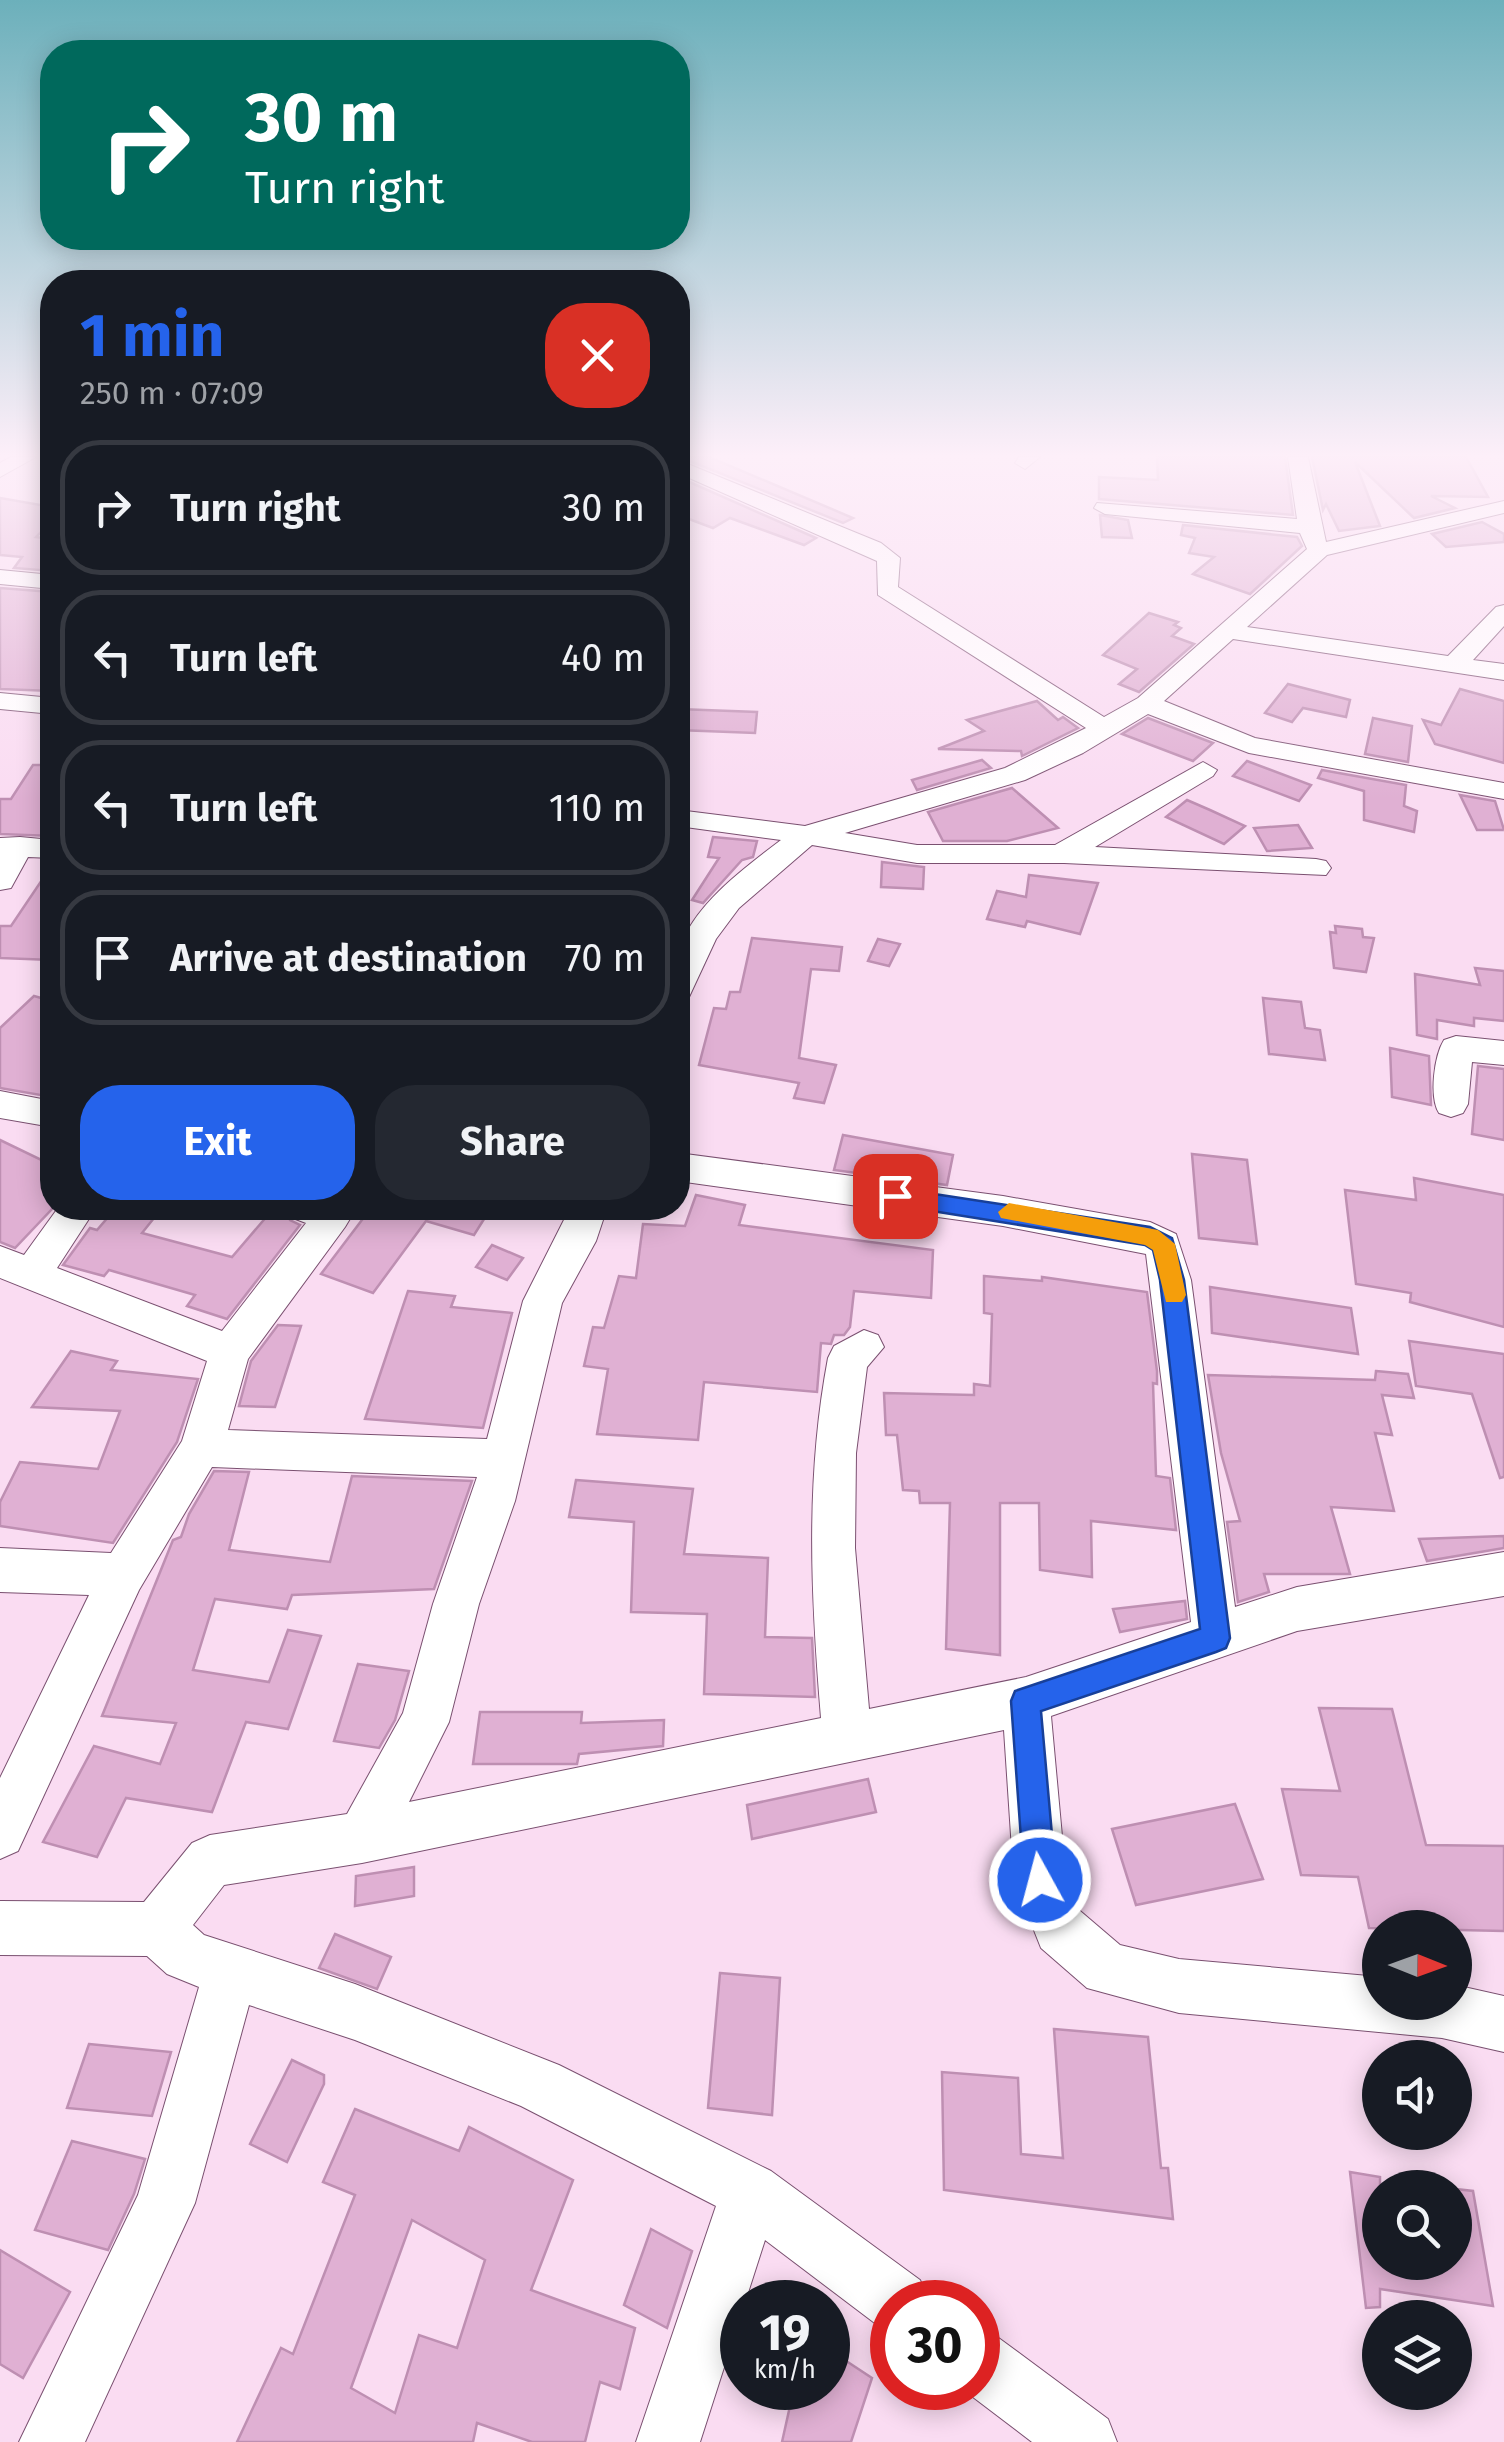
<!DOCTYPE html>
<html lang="en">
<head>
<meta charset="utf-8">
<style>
  body { margin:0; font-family:"Fira Sans",sans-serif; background:#242831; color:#f1f3f6; height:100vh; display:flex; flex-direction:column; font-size:38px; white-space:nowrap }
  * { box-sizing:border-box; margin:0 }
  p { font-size:32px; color:#9ea1a6 }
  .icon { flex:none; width:55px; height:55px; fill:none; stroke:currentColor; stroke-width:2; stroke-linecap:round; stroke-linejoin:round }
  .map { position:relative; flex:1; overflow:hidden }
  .drawer { position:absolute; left:40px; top:270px; width:650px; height:950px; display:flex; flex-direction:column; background:#171b24; border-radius:40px; box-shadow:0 5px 25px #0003 }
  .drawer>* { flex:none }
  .banner { position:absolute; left:40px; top:40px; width:650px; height:210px; border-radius:40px; box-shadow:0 5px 25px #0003; background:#00695c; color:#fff; overflow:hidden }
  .needle { width:65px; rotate:91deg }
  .fabs { position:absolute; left:1362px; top:1910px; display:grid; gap:20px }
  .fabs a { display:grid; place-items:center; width:110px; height:110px; border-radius:50%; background:#171b24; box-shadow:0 5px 25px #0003; font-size:50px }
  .speed { position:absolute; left:720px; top:2280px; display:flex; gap:20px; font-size:50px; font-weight:700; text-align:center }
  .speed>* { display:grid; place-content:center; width:130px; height:130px; border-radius:50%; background:#171b24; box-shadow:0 5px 25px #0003; line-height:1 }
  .speed small { font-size:25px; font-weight:400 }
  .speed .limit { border:15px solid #d22; background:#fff; color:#111 }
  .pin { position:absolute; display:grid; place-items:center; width:85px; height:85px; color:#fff; margin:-42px; border-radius:20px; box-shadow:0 5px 15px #0006 }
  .me { position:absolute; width:110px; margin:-55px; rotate:353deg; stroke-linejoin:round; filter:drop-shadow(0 0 8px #0008) }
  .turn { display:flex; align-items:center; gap:35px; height:210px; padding:0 40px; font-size:45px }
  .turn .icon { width:130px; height:130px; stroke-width:2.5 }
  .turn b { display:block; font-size:70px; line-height:85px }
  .round { display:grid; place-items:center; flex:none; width:105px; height:105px; border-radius:40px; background:#242831 }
  .headline { display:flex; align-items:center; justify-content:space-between; height:170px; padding:0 40px }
  h1 { font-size:60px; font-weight:700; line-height:75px; color:#2563eb }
  .primary-button { display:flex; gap:20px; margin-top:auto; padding:20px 40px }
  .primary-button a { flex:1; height:115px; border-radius:40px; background:#2563eb; color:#fff; font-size:40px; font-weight:700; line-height:115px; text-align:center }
  .primary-button a+a { background:#242831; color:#f1f3f6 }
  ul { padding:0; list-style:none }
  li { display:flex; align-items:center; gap:30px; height:135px; margin:0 20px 15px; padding:0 20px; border:5px solid #363941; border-radius:40px }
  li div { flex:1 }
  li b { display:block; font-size:38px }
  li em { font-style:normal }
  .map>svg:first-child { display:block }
  .building { fill:#e0b0d3; stroke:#be8fb2; stroke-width:2.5; fill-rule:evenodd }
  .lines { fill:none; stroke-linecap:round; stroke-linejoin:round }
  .minor-casing { stroke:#7a5070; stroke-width:2 }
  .minor { fill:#fff; fill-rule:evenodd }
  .route { fill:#2563eb; stroke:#184099; stroke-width:2.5 }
  .slow { fill:#f59e0b }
</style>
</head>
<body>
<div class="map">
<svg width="1504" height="2442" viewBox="0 0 1504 2442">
  <rect width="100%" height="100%" fill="#fadcf2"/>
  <g class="building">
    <path d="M680,457H709L853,518L843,523Z"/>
    <path d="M1157,457H1285L1293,515L1099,499V477L1158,480Z"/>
    <path d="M1312,457H1466L1488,497L1431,496L1455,508L1414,518L1355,462L1380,526L1339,531L1326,504L1323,510Z"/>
    <path d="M678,477L816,538L804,545L730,518L713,528L678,515Z"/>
    <path d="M0,498L52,507V521L36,537L52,539V571L14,568L22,557L0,555Z"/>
    <path d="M1100,515L1128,520L1132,538L1102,537Z"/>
    <path d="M1482,522L1504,534V542L1446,547L1432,534Z"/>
    <path d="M1183,525L1297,537L1302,546L1250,594L1193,574L1214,557L1189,553L1195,538L1181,535Z"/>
    <path d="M0,588L52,592V691L0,689Z"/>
    <path d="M1149,613L1178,622L1174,625L1181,628L1172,636L1194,644L1139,692L1119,684L1137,669L1103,655Z"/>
    <path d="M1288,684L1350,700L1346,717L1303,708L1292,722L1265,713Z"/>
    <path d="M1460,689L1504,701V763L1435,744L1423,720L1441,725Z"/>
    <path d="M1037,701L1058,720L1063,717L1078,728L1022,756L1021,751L938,749L984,731L967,720Z"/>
    <path d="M678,709L757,712L755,733L678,730Z"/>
    <path d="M1148,718L1213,743L1193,761L1122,734Z"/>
    <path d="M1373,718L1412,726L1408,762L1365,754Z"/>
    <path d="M982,760L991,768L917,790L912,780Z"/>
    <path d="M1247,761L1311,785L1299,801L1233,776Z"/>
    <path d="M33,765H52V836L0,834V799H11Z"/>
    <path d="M1322,770L1406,785L1404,806L1417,811L1414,832L1364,820V791L1318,778Z"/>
    <path d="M1012,788L1058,828L1007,841H943L928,812Z"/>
    <path d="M1460,795L1495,801L1504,830H1477Z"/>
    <path d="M1187,800L1210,810L1245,826L1224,844L1166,817Z"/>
    <path d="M1298,825L1312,848L1267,851L1254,828Z"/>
    <path d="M713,837L757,841L753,857L742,860L703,903L692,900L719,858L708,857Z"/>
    <path d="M882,862L924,867L923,889L881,887Z"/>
    <path d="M52,865V960L0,958V926H11Z"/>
    <path d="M1029,875L1098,883L1080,934L1027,921L1025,927L987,919L997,891L1026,897Z"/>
    <path d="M1335,926L1362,929L1363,937L1374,938L1366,972L1334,968L1330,932L1336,933Z"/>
    <path d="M752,938L842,947L839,971L811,969L799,1058L836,1065L824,1103L794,1098L799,1083L699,1065L714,1008L726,1009L730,992H740Z"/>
    <path d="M878,939L900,944L889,966L868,961Z"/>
    <path d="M1475,968L1504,971V1021L1474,1018V1026L1437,1020V1039L1417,1035L1415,974L1480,985Z"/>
    <path d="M34,996L52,1001V1088L46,1096L0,1088V1028Z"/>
    <path d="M1263,998L1301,1002L1305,1028L1320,1030L1325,1060L1269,1054Z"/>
    <path d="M1390,1048L1429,1056L1431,1105L1392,1097Z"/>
    <path d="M1478,1066L1504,1069V1140L1472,1134Z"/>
    <path d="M843,1135L953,1155L947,1185L834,1170Z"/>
    <path d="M0,1140L52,1165V1209L15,1248L0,1242Z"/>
    <path d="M1192,1154L1247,1160L1257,1244L1199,1238Z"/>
    <path d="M1414,1178L1504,1195V1327L1410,1302L1411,1293L1356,1284L1345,1190L1416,1200Z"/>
    <path d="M696,1195L745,1205L739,1225L933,1250L931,1298L854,1291L850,1327L844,1335H834L831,1344L821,1343L817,1392L704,1382L698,1440L597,1434L608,1369L584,1366L593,1327L604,1328L619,1276L636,1278L643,1224L685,1226Z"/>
    <path d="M116,1208H162L142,1233L232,1257L274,1208H284L290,1220L300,1225L227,1319L187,1306L195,1295L109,1270L104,1276L63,1265L90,1228L97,1230Z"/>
    <path d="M371,1208H491L474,1235L426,1221L373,1293L321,1274Z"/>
    <path d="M492,1245L523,1258L507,1280L476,1267Z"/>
    <path d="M984,1276L1042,1281V1277L1147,1292L1157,1371V1384L1153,1383L1156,1476L1170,1478L1176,1530L1091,1521L1092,1577L1040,1570L1039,1503H1000V1655L946,1649L950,1503H920L919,1491L903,1490L897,1435H886L884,1393L974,1395V1384L990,1386L992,1314L984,1313Z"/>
    <path d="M1210,1287L1351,1308L1358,1354L1212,1333Z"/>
    <path d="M408,1291L455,1296L451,1307L512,1313L483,1428L365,1419Z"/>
    <path d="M278,1325L301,1326L275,1407L239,1406L251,1361Z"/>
    <path d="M1409,1341L1504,1354V1477L1500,1478L1472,1394L1416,1386Z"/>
    <path d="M71,1351L117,1361L111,1370L198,1379L177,1442L113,1543L0,1526V1502L20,1462L98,1469L120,1411L32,1407Z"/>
    <path d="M1376,1371L1408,1374L1414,1398L1382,1395L1392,1435L1375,1433L1394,1511L1331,1507L1350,1574H1264L1269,1592L1238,1602L1227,1522L1240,1521L1221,1453L1208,1375L1375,1380Z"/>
    <path d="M214,1471L249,1472L229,1550L330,1562L352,1476L472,1481L434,1589L292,1595L287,1609L215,1599L193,1670L269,1682L288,1630L321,1636L288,1729L246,1722L212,1812L126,1798L97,1857L43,1842L94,1746L160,1764L176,1723L102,1716L173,1540L181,1537L189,1514Z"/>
    <path d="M576,1480L693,1489L684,1554L768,1558L765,1637L812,1638L815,1697L704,1694L707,1614L631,1612L634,1522L569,1517Z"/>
    <path d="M1504,1536V1548L1427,1561L1419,1539Z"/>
    <path d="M1185,1601L1187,1619L1120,1632L1113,1609Z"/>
    <path d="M358,1664L409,1671L395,1720L379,1748L334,1741Z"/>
    <path d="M1319,1708L1392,1709L1426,1845L1504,1846V1931L1369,1928L1358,1877L1301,1875L1282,1789L1340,1791Z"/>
    <path d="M480,1712H582L581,1723L664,1720L663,1746L579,1754L577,1764H473Z"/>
    <path d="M868,1779L876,1812L752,1839L747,1805Z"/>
    <path d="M1235,1804L1263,1879L1136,1905L1112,1829Z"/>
    <path d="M414,1867V1896L355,1906L356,1876Z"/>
    <path d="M335,1934L391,1957L377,1989L319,1968Z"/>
    <path d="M720,1973L780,1978L772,2115L708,2108Z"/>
    <path d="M1054,2029L1148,2037L1161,2168H1168L1173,2219L944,2190L942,2072L1018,2078L1021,2154L1063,2158Z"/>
    <path d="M89,2044L171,2052L152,2116L67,2108Z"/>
    <path d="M292,2060L324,2075V2084L287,2162L250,2144Z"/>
    <path d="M355,2109L459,2151L469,2127L573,2180L531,2290L635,2328L620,2389L600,2382L585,2442H532L477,2423L473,2442H237L281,2348L293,2354L355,2195L323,2182ZM412,2220L485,2260L457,2348L419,2335L395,2413L351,2388Z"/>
    <path d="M72,2141L145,2159L134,2194L108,2250L35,2230Z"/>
    <path d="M1350,2172L1380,2177V2262H1455V2189L1473,2191L1493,2306L1380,2289V2307L1366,2308Z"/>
    <path d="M651,2229L692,2251L667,2328L624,2305Z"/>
    <path d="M0,2250L70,2292L23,2378L0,2364Z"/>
    <path d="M828,2349L872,2378L851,2442H782L794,2388H828Z"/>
  </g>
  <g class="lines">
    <defs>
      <g id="minor">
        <path d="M11,457H36L0,477V463Z"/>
        <path d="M1019,457H1040L1025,469L1015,463Z"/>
        <path d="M1288,457H1308L1326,542L1504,501V513L1327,555L1247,627L1448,656L1496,607L1504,605V626L1473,660L1504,664V680L1233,639L1164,701L1255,738L1504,783V799L1249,753L1148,714L1083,753L1025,780L845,833L917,845H1055L1203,762L1217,770L1213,776L1095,847L1316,859L1326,861L1331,868L1326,875L1064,863H917L812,845L739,908L716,939L689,997L678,1000C678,985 674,965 678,952C693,905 744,868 781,840L678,826V810L805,826L1005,768L1086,728L878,595L877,561L678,473V460L881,543L900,558L898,587L1104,717L1138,698L1307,549L1300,533L1105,514L1094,508L1097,503L1297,519Z"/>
        <path d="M0,570L52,575V589L0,584Z"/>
        <path d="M0,693L52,698V714L0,709Z"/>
        <path d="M20,837L52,840V858L28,857L11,888L0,890V838Z"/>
        <path d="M1456,1036L1504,1041V1065L1472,1062L1468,1104L1463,1113L1451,1117L1439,1113C1429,1097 1434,1056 1444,1040Z"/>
        <path d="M0,1091L52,1101V1127L0,1118Z"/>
        <path d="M678,1153L1003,1196L1150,1222L1176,1234L1191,1280L1235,1607L1297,1587L1504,1552V1596L1297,1631L1051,1716L1066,1880L1079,1910L1120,1945L1179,1959L1380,1977V2002H1455V1985L1504,1996V2052L1442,2038L1179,2013L1087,1988L1041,1948L1014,1880L1004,1730L362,1863L224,1885L193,1925L204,1935L355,1984L559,2065L771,2171L920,2280L929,2302H892V2331L876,2324L765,2240L700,2442H636L716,2206L521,2106L355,2040L249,2005L195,2203L85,2442H19L138,2195L199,1987L167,1974L147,1956L0,1955V1901L144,1902L192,1843L210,1835L347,1814L403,1713L433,1604L477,1477L212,1467L139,1590L18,1851L0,1859V1778L89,1595L0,1592V1548L111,1553L182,1441L207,1361L0,1278V1246L24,1255L58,1208H96L57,1268L222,1331L306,1223L293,1218L288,1208H346L351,1217L345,1227L248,1359L228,1430L487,1439L523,1301L570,1208H607L596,1241L562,1303L515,1501L479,1604L449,1722L409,1802L821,1718C811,1597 805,1479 828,1358L834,1346L864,1330L878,1335L884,1347L867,1367L856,1453L855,1548L869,1709L1026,1677L1191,1622L1146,1254L1003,1226L678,1181Z"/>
        <path d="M978,2329L1000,2339L1108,2419L1117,2442H1032L961,2388H978Z"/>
      </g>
    </defs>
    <use href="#minor" class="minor-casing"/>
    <use href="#minor" class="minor"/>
  </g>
  <linearGradient id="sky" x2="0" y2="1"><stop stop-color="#6cb0bb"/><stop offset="0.57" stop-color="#fdeff9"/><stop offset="1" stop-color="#fdeff9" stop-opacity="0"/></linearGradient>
  <rect width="1504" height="799" fill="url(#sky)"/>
  <path class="route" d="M895,1188L1150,1227L1172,1238L1184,1280L1230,1638L1226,1648L1216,1652L1041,1711L1056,1880L1051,1892L1040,1896L1029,1892L1024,1880L1011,1701L1015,1691L1200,1629L1160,1280L1153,1250L1145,1245L895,1205L884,1196Z"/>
  <path class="slow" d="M1009,1203L1158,1230L1175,1244L1186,1295L1182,1302H1166L1153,1250L1145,1245L1001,1218L998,1212Z"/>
</svg>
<div class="fabs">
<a><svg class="needle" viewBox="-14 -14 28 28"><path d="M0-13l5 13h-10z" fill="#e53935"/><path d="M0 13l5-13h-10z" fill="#9ea1a6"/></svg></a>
<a><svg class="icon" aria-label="sound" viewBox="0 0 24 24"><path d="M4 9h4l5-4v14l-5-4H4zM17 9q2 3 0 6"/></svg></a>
<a><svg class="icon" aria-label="search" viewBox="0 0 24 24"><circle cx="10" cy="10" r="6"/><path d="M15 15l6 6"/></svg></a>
<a><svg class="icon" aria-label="layers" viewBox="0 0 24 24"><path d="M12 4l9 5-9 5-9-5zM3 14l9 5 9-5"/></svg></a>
</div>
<div class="speed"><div>19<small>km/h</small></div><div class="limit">30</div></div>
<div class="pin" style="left:895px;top:1196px;background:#d93025"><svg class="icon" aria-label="arrive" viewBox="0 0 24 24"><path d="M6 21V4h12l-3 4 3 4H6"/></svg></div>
<svg class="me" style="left:1040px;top:1880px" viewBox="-20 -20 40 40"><circle r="17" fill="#2563eb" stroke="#fff" stroke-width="3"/><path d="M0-11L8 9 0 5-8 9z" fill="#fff"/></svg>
<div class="banner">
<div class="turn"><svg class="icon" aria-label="right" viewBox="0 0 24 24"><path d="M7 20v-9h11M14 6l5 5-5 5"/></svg><div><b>30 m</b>Turn right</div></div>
</div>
<section class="drawer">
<div class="headline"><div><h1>1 min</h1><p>250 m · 07:09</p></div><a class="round" style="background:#d93025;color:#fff"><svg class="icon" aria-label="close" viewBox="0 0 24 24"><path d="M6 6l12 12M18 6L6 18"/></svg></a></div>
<ul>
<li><svg class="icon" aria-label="right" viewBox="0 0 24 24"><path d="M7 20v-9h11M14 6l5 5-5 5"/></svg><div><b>Turn right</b></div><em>30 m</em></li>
<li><svg class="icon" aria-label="left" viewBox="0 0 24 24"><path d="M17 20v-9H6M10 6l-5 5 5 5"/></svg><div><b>Turn left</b></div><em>40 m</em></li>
<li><svg class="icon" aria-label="left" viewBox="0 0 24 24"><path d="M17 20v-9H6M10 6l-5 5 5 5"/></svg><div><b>Turn left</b></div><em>110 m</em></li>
<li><svg class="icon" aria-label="arrive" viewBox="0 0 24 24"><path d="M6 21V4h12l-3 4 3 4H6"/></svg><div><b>Arrive at destination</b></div><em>70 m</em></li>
</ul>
<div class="primary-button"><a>Exit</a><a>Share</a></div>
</section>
</div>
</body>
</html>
